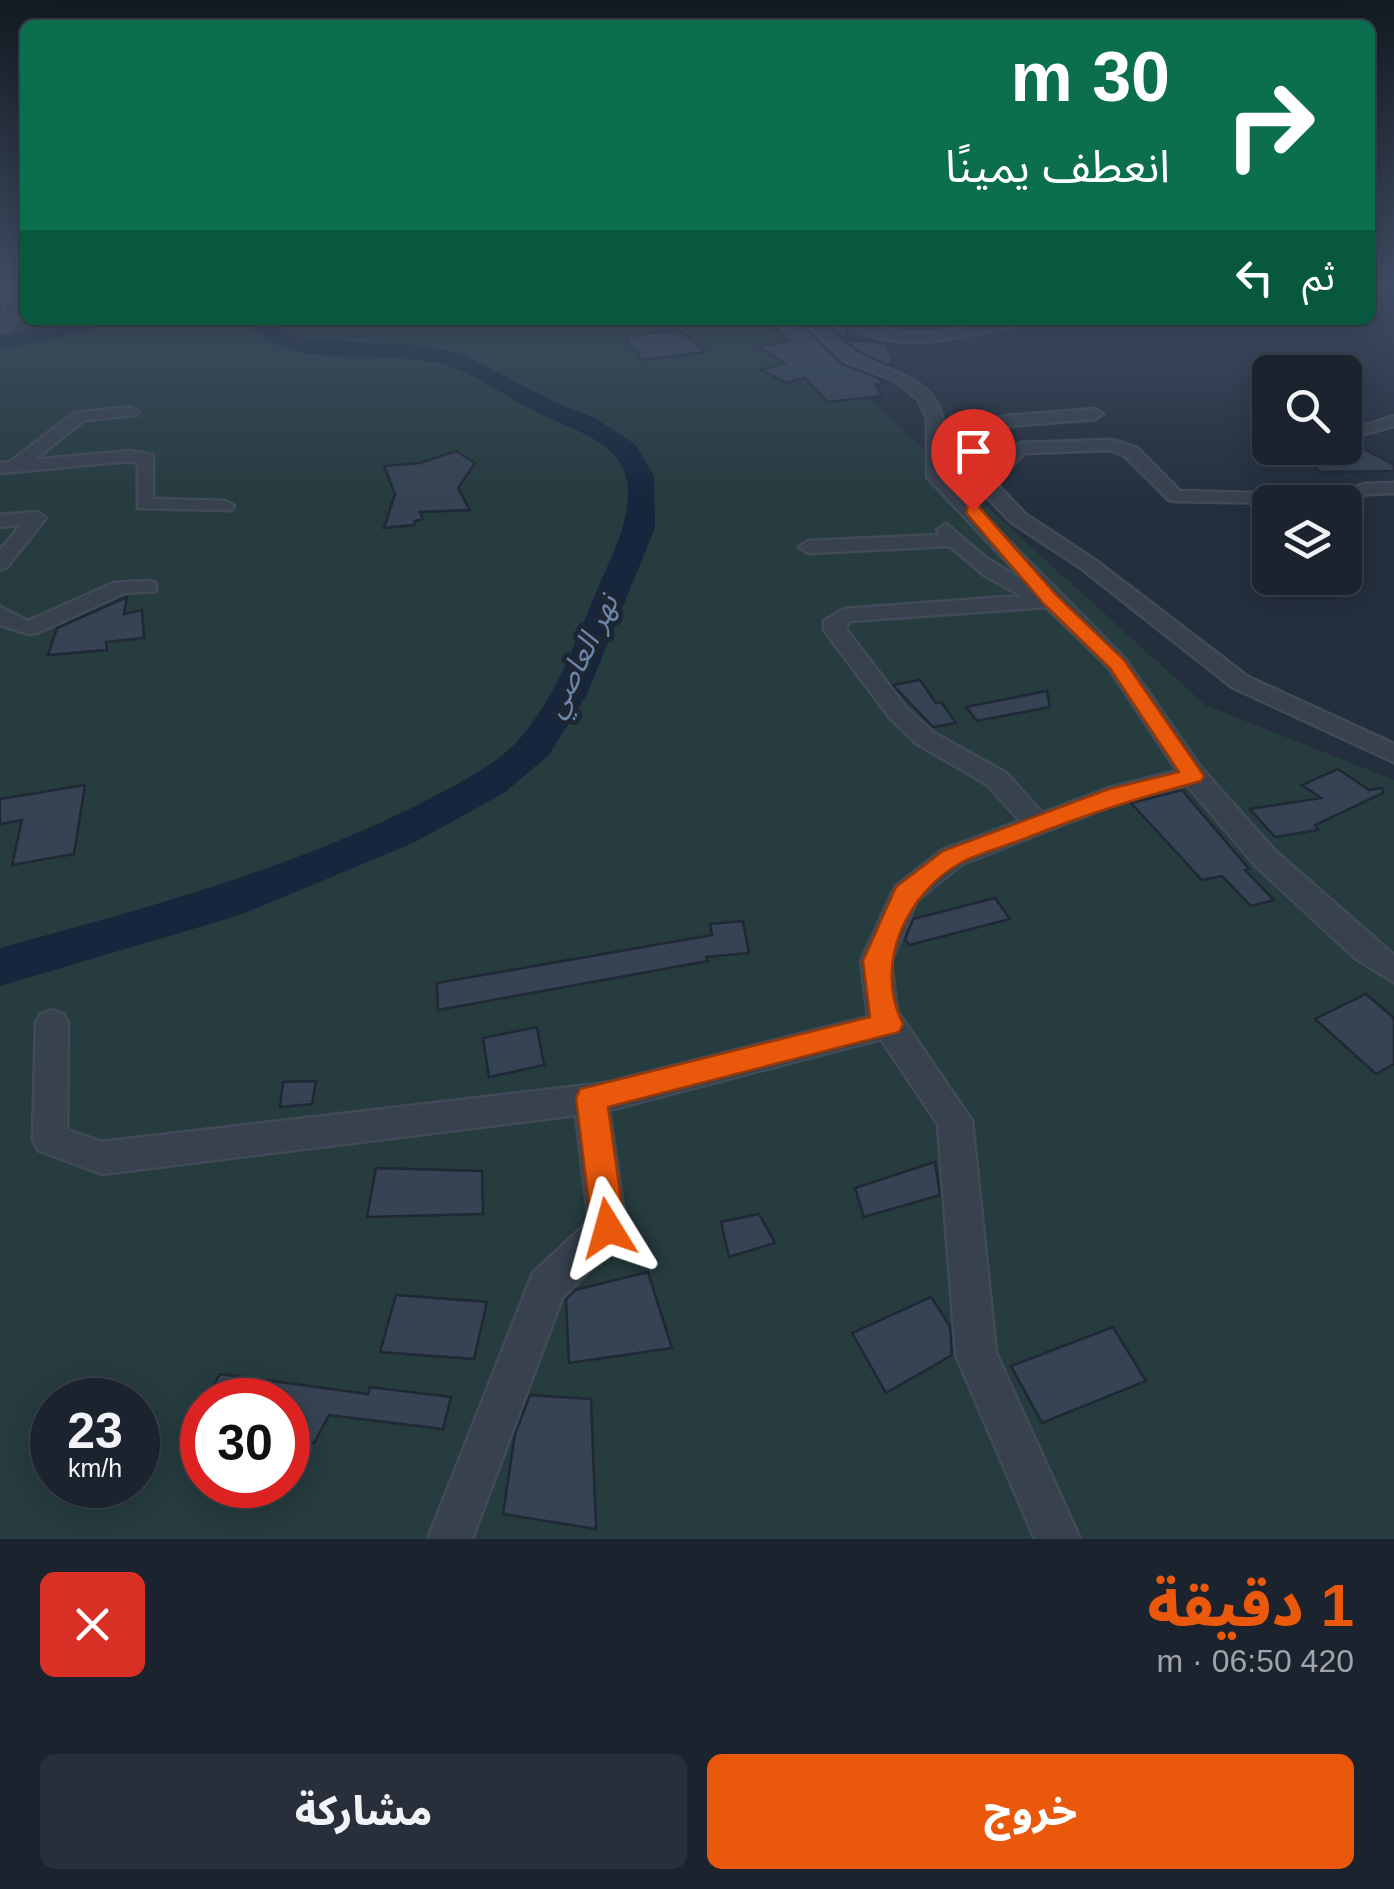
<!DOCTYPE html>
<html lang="ar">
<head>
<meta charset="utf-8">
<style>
  body { margin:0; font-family:Helvetica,"Noto Sans Arabic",sans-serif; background:#282f3a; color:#f1f3f6; direction:rtl; height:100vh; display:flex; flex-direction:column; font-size:38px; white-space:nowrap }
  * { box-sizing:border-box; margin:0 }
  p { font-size:32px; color:#a0a4aa }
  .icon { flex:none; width:55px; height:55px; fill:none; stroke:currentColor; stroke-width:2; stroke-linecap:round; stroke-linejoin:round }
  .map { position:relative; height:1539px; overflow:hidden; direction:ltr }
  .drawer { display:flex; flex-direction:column; background:#1b232e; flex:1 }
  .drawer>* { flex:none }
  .banner { position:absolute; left:20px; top:20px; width:1355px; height:305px; border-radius:15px; box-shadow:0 5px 25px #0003,0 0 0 2px #39404a; direction:rtl; background:#0b6e4f; color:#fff; overflow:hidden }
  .tools { position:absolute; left:1252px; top:355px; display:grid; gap:20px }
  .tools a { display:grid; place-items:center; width:110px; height:110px; border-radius:15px; background:#1b232e; box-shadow:0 5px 25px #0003,0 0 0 2px #39404a; font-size:50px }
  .speed { position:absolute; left:30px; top:1378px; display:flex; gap:20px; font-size:50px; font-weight:700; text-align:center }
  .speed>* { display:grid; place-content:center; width:130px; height:130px; border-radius:50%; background:#1b232e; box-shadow:0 5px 25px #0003,0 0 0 2px #39404a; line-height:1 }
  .speed small { font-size:25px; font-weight:400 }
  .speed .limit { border:15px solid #d22; background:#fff; color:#111 }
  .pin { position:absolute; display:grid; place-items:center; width:85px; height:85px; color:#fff; margin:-102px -42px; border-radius:50% 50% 50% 0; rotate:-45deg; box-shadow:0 0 10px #0007 }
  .pin .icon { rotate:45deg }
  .me { position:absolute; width:110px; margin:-55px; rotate:352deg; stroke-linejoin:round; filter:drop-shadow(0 0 8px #0008) }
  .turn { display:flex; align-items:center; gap:35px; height:210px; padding:0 40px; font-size:45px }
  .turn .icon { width:130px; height:130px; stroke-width:2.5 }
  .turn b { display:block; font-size:70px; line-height:85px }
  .then { display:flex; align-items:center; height:95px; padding:0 40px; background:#0003; gap:20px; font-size:38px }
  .round { display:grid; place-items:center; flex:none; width:105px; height:105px; border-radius:15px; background:#282f3a }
  .summary { display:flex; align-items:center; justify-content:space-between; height:170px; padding:0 40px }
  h1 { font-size:60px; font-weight:800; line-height:75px; color:#ea580c }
  .cta { display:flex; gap:20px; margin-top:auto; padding:20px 40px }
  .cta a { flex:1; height:115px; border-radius:15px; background:#ea580c; color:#fff; font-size:40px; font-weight:800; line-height:115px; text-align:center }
  .cta a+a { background:#282f3a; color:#f1f3f6 }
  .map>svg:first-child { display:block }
  .green { fill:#263c3f; fill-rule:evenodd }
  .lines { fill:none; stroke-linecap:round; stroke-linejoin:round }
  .river { fill:#17263c; fill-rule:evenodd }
  .building { fill:#364354; stroke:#1f2835; stroke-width:2.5 }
  .minor-casing { stroke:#414a57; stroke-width:5 }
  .path { stroke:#3f5557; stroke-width:2.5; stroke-dasharray:4 4; stroke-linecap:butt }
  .minor { fill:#38414e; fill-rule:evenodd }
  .route { fill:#ea580c; stroke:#983908; stroke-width:2.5 }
  .labels { text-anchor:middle; stroke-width:10; stroke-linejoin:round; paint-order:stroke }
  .water-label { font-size:30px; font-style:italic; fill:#6d86a8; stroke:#1d2633 }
</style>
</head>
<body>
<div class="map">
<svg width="1394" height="1539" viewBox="0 0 1394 1539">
  <rect width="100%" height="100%" fill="#242f3e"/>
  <path class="green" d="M0,285H25V320H782L1205,705L1394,780V1539H0ZM52,1400H138V1485H52ZM202,1400H288V1485H202Z"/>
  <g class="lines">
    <g class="river">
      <path d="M72,320H112L109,325L0,350V336Z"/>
      <path d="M244,320H269L291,336L311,340L418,345L464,355L556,403L595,418L635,444L654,476L655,528L587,694L549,755L504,793L413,843L240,915L0,986V948C146,908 293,869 429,799C461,782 498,764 522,736C561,690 580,628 604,574C619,541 645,485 612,453C589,431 560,425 533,410C505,396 475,374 446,365C382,346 292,377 244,320Z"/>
    </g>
  </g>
  <g class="building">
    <path d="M25,287V293L0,318V288Z"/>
    <path d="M767,320H798L842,364L877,377L883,384H876L882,396L827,402L805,378L786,383L761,370L785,363L758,347L788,341Z"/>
    <path d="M822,320H841L846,325L847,340L886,343L894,364L887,365L856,350Z"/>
    <path d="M679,330L706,352L642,360L624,336Z"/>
    <path d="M1345,439L1394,465V471L1320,472L1296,448H1345Z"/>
    <path d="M456,451L475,463L458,488L470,510L420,512L423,519L415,521L414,525L384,528L395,494L384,466L420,463Z"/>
    <path d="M127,597L124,614L142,610L144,638L106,642L107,650L48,655L57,628Z"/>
    <path d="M920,680L936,703L941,702L956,723L933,727L893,685Z"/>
    <path d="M1047,691L1050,707L977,721L966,707Z"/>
    <path d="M1338,769L1369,790L1382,788L1383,793L1315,825L1318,830L1275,837L1250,809L1321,798L1302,785Z"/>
    <path d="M85,785L74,854L12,865L22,820L0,824V799Z"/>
    <path d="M1182,790L1249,869L1245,870L1274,900L1251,906L1222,876L1202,880L1131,803Z"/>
    <path d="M995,898L1010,919L909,945L905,939L913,919Z"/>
    <path d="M743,921L749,953L706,957L708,961L438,1010L437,983L712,935L710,924Z"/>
    <path d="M1366,994L1394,1018V1064L1376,1074L1315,1019Z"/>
    <path d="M537,1027L544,1065L489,1077L483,1038Z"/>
    <path d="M316,1081L312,1104L280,1107L283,1082Z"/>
    <path d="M935,1162L940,1195L864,1217L855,1188Z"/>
    <path d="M376,1168L482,1171L483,1214L367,1217Z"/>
    <path d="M759,1214L775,1243L729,1257L721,1222Z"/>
    <path d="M648,1272L672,1348L569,1363L566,1299L575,1290Z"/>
    <path d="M396,1295L487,1302L474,1359L380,1352Z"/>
    <path d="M931,1297L950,1326L952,1355L886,1393L852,1333Z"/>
    <path d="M1113,1327L1146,1381L1042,1423L1011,1366Z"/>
    <path d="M220,1374L368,1394L370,1387L451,1397L443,1429L329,1415L314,1443L288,1436V1400H205Z"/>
    <path d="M530,1395L591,1399L596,1529L503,1514L515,1434Z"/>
  </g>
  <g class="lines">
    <defs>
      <g id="minor">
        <path d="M25,297V310L9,331H0V324Z"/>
        <path d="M802,320H817C830,333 843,349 860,357C896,375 942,380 944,431L1007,416L1095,409L1103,414L1095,419L1007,426L949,440L985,471L1021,443L1112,440L1137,448L1180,491L1334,495L1364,484L1394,483V493L1367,494L1345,504L1175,501L1169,500L1125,456L1110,450L1025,453L994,481L1025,514L1095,560L1248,677L1394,744V762L1232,687L1081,568L1011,522L942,450L944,475L1125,659L1202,769L1275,851L1394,955V982L1355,958L1255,865L1187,785L1126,800L962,864L917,900L891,961L897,1011L972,1121L996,1353L1080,1539H1035L956,1355L938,1124L881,1039L609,1110L626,1227L621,1239L562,1298L472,1539H428L533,1273L589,1221L576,1115L102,1174L38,1150L33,1139L36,1023L41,1014L52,1010L63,1014L68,1023L67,1130L102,1142L606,1083L868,1017L861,961L895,887L942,850L1020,821L988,785L916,743L891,719L824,630V621L844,609L1022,596L984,575L950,546L809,553L799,547L809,541L940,535L937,530L946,524L986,558L1027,583L927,477V418L918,399L894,380L845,361ZM1046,607L1109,668L1177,771L1109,788L1042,813L1006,773L934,733L907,709L846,629L849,621Z"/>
        <path d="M845,320C869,320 889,333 914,333C954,334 993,320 1033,320C1023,326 1008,327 996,330C948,339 886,355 845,320Z"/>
        <path d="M130,407L138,412L136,415L84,420L34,460L129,451L153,455V499L225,501L234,506L231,510L138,508V463L129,461L0,473V463L10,462L74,413Z"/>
        <path d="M1394,416V426L1363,434L1355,429Z"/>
        <path d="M37,512L46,518L7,567L0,569V550L21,525L0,527V515Z"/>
        <path d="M149,581L156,583V591L124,593L37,633L29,634L0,625V607L28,621L114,583Z"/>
      </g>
    </defs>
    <use href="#minor" class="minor-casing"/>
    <path class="path" d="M1085,320L1129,325"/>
    <use href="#minor" class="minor"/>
  </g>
  <linearGradient id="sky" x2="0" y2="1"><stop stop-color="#141a22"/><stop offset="0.57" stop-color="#3f4d63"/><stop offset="1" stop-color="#3f4d63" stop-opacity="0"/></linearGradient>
  <rect width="1394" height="500" fill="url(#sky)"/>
  <path class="route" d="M973,506L979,507L1057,596L1124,660L1204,776L1201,781C1141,797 1084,815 1026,838C1006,846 982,852 962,862C906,893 873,965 903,1024L899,1032L608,1107L625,1228L620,1239L608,1243L597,1239L592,1228L576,1098L580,1089L870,1017L863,961L896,887L943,851L1109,789L1179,772L1110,668L1044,604L967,514V507Z"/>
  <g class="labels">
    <g class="water-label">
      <text transform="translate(581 656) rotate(-64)" y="10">نهر العاصي</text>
    </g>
  </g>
</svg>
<div class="tools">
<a><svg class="icon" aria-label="search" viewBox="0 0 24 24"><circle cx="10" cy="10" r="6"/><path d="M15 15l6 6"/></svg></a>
<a><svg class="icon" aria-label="layers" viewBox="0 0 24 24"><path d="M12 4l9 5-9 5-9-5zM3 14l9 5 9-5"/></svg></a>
</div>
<div class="speed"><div>23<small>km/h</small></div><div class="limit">30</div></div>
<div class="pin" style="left:973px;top:511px;background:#d93025"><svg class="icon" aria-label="arrive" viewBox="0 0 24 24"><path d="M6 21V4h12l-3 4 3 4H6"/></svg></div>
<svg class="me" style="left:608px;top:1228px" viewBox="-20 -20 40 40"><path d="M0-17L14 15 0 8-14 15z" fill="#ea580c" stroke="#fff" stroke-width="4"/></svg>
<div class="banner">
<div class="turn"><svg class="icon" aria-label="right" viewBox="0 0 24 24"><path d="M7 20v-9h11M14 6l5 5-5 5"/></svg><div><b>30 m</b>انعطف يمينًا</div></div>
<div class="then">ثم<svg class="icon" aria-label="left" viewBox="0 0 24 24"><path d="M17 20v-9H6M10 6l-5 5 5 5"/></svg></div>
</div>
</div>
<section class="drawer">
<div class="summary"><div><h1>1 دقيقة</h1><p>420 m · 06:50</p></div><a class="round" style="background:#d93025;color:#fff"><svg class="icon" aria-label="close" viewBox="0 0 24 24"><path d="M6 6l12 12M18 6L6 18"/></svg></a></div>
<div class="cta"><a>خروج</a><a>مشاركة</a></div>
</section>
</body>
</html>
